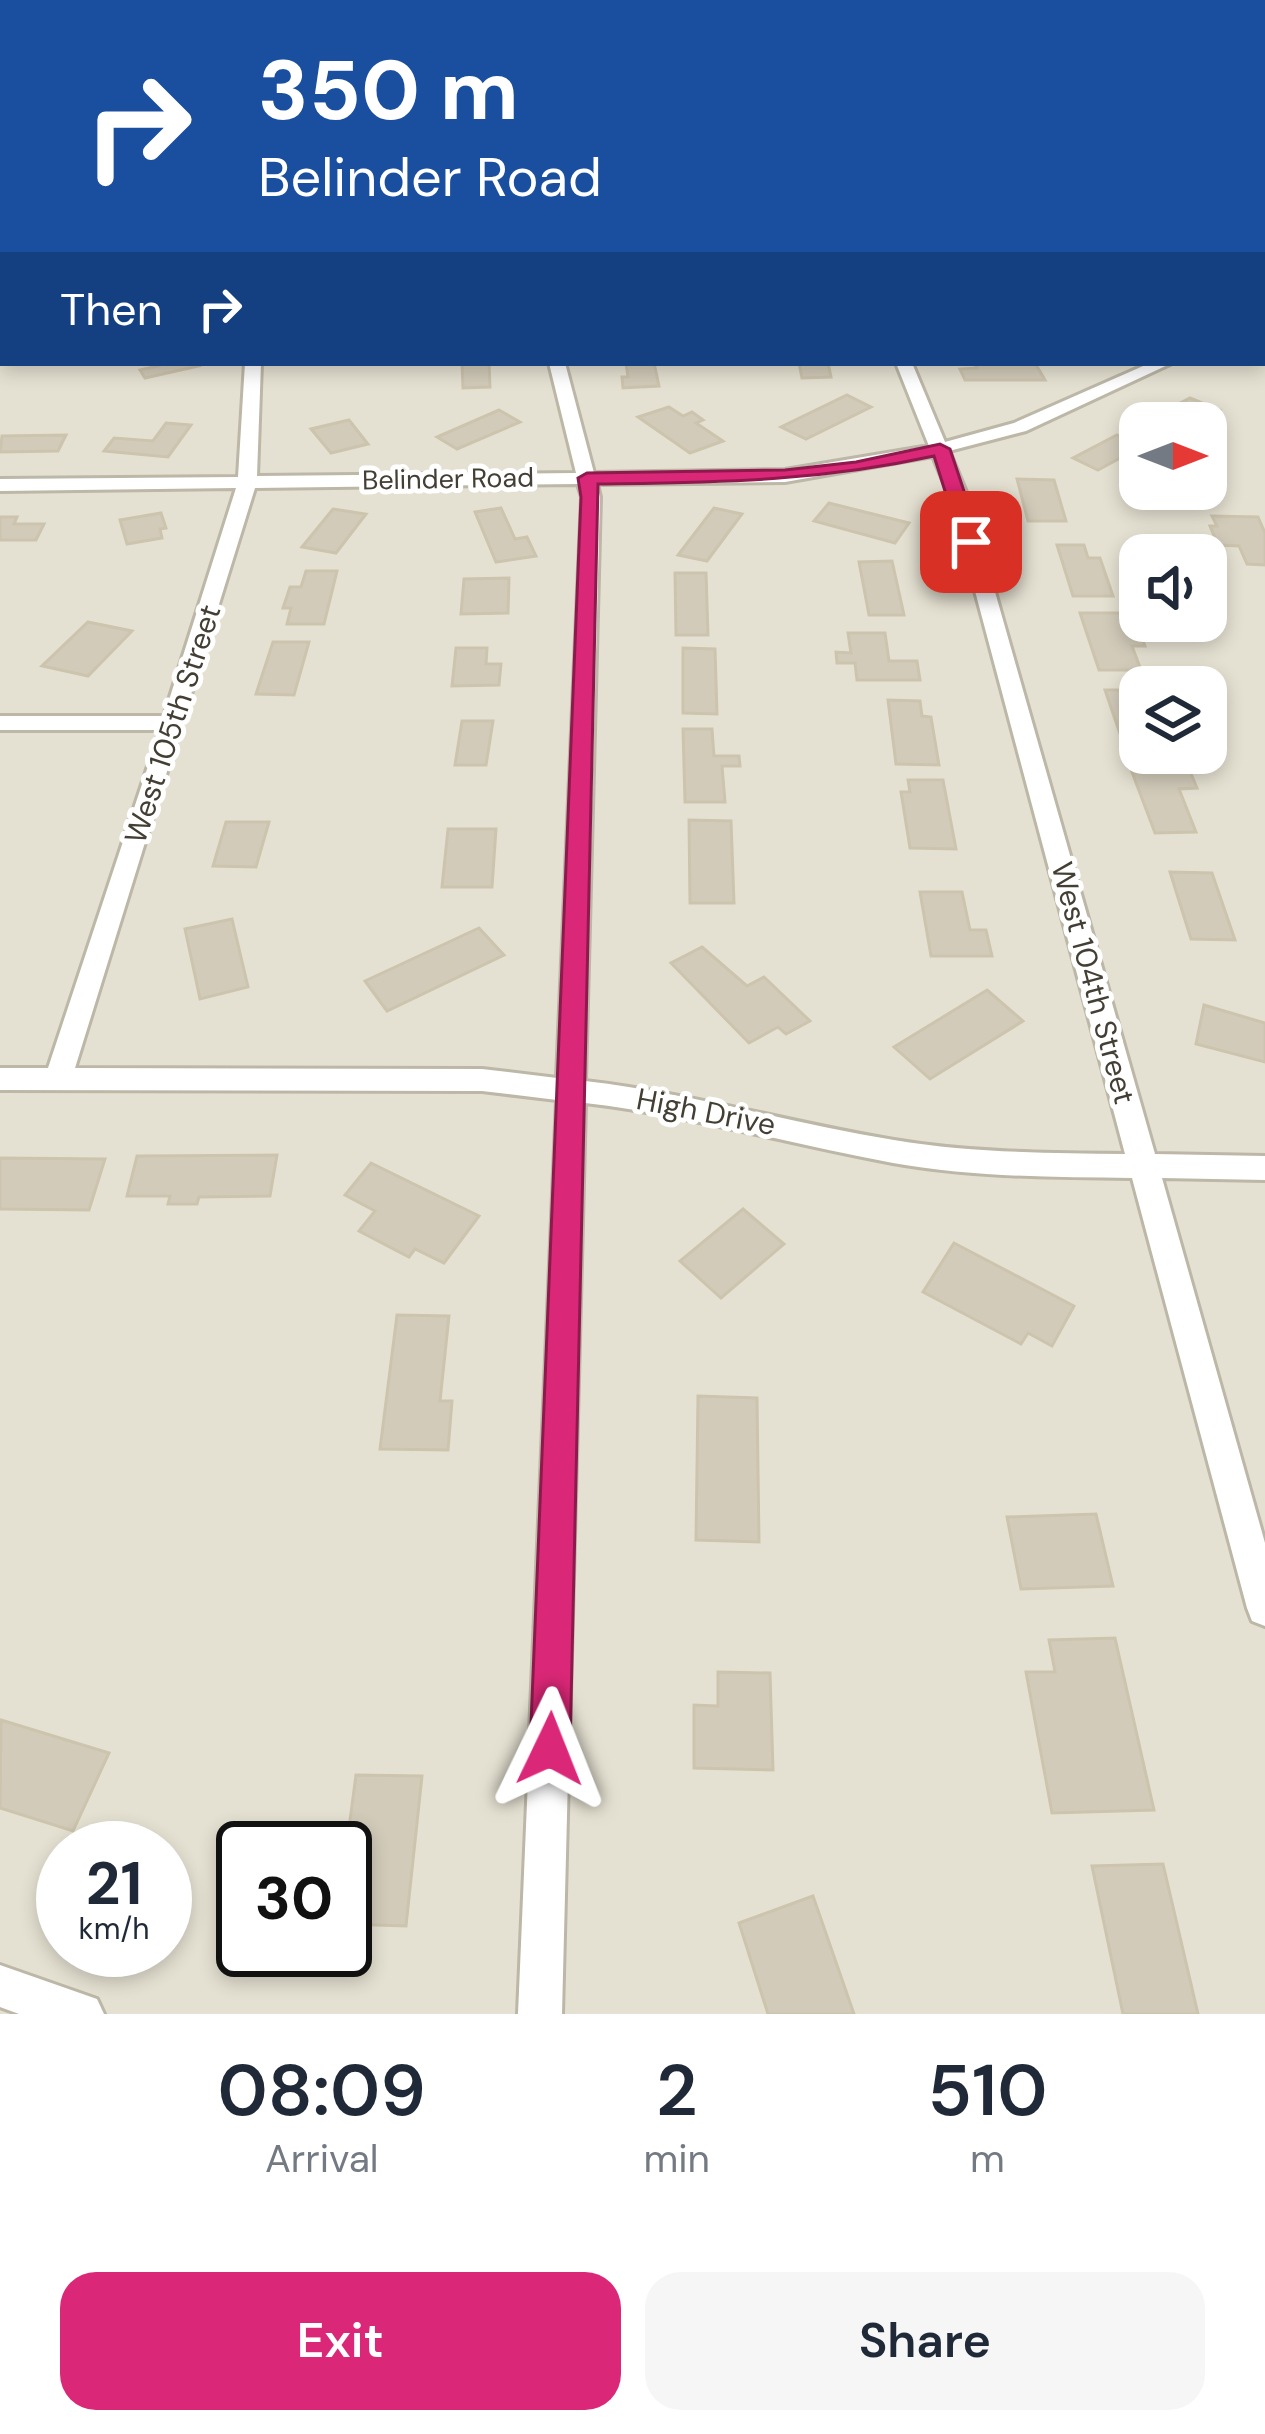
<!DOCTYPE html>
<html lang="en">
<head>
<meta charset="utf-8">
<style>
  body { margin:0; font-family:"DM Sans",sans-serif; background:#f6f6f7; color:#1f2937; height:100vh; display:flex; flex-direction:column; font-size:45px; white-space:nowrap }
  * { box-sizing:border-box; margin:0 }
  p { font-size:39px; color:#747a83 }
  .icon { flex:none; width:66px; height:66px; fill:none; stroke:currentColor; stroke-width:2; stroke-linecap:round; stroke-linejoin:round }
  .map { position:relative; height:2014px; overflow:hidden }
  .side { display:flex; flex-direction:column; background:#fff; flex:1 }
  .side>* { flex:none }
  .banner { position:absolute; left:0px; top:0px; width:1266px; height:366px; box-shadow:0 6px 18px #0003; background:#1a4fa0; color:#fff; overflow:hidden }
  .needle { width:78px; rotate:90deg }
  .tools { position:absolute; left:1119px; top:402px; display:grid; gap:24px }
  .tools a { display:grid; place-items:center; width:108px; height:108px; border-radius:24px; background:#fff; box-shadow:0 6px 18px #0003; font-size:60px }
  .speed { position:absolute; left:36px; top:1821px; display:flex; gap:24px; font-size:60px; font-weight:700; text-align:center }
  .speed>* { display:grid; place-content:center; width:156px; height:156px; border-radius:50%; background:#fff; box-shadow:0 6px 18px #0003; line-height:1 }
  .speed small { font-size:30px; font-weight:400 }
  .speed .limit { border:6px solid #111; border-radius:18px; background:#fff; color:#111 }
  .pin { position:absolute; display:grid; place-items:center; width:102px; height:102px; color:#fff; margin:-51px; border-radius:24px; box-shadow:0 6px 18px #0006 }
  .me { position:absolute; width:132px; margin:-66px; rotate:2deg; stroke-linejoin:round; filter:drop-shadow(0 0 9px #0008) }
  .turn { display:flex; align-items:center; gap:42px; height:252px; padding:0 60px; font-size:54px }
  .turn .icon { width:156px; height:156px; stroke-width:2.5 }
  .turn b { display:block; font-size:84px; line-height:102px }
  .then { display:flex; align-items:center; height:114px; padding:0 60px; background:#0003; gap:24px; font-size:45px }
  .eta { display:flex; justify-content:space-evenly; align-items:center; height:204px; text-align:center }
  .eta b { font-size:72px; font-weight:600; line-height:84px }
  .cta { display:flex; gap:24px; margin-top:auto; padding:24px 60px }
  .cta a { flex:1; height:138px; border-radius:36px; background:#db2777; color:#fff; font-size:48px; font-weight:600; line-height:138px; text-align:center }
  .cta a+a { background:#f6f6f7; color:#1f2937 }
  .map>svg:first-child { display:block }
  .residential { fill:#e5e1d2; fill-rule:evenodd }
  .building { fill:#d2cbba; stroke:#cdc4ad; stroke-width:3 }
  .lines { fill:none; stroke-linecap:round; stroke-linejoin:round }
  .street-casing { stroke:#bcb7a7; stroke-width:6 }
  .secondary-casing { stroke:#d0c695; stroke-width:6 }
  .street { fill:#fff; fill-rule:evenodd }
  .secondary { fill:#fcf4c3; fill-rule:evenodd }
  .route { fill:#db2777; stroke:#8e194d; stroke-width:3 }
  .labels { text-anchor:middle; stroke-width:10; stroke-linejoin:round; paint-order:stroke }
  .far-street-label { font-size:27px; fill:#433f34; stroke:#fff }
  .street-label { font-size:30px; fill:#433f34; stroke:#fff }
</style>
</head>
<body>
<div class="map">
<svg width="1265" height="2014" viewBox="0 0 1265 2014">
  <rect width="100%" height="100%" fill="#f1efe4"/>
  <path class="residential" d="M0,0H1265V2014H0ZM3,3H1263V363H3ZM1140,423H1206V489H1140ZM1140,555H1206V621H1140ZM1140,687H1206V753H1140ZM63,1848H165V1950H63ZM243,1848H345V1950H243Z"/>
  <g class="building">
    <path d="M155,363H196L199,366L145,378L140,370L158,366Z"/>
    <path d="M462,363H489L490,387L463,388Z"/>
    <path d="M626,363H654L659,386L623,388L622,377H628Z"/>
    <path d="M799,363H828L831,377L802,378Z"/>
    <path d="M1035,363L1045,380H965L960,369L977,368L975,364Z"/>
    <path d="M847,395L871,407L806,439L781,427Z"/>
    <path d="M1190,398L1219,410L1206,417L1213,419L1159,423L1150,419Z"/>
    <path d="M669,407L683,416L692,412L703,420L696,423L723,441L690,453L638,417Z"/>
    <path d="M499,410L520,422L457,449L437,437Z"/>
    <path d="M349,420L368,444L331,453L311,429Z"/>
    <path d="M166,423L191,425L168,457L104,451L114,438L153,441Z"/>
    <path d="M66,435L58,451L0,452L2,436Z"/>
    <path d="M1117,435L1140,447L1098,470L1073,458Z"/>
    <path d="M1017,479L1054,480L1066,521H1028Z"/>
    <path d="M829,503L909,523L895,543L814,521Z"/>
    <path d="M501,508L515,539L527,537L536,556L496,562L475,512Z"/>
    <path d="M714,508L742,514L707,561L678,555Z"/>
    <path d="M333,509L366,514L336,553L302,547Z"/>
    <path d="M161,513L166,528L160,529L162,538L127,544L120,520Z"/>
    <path d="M1212,516L1258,517L1265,533V565L1247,564L1239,546L1218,545L1210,526H1217Z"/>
    <path d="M0,517H17L14,524H44L36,540H0Z"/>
    <path d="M1057,545H1084L1088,558H1100L1113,596H1073Z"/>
    <path d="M892,561L904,615H869L859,562Z"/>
    <path d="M306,571H337L324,624H287L291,608H283L290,587H301Z"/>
    <path d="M675,573H706L708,635H676Z"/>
    <path d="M509,578L508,613L461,614L464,579Z"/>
    <path d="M1080,613H1120L1127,632H1140L1145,646H1132L1141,670H1099Z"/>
    <path d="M88,622L132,631L88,676L42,666Z"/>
    <path d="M848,633H885L889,661H917L920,680H857L855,663H837L836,652L851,653Z"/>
    <path d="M273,642H309L294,695L256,694Z"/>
    <path d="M456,648H487L486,664H501L499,685L452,686Z"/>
    <path d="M683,648L715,649L717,714L683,713Z"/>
    <path d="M1105,690H1133L1140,704V753L1171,754H1127Z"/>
    <path d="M888,700L920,701L922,716L931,717L939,765L896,764Z"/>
    <path d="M462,721H493L486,765H455Z"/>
    <path d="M683,729H712L714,756H739L740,766H722L725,802H685Z"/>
    <path d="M1190,771L1197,788L1179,789L1196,832L1155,833L1132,772Z"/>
    <path d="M908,780H943L956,849L910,848L901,792H910Z"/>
    <path d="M689,820L731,821L734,903H690Z"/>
    <path d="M226,822H269L256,867L213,866Z"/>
    <path d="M448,829H496L492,887H442Z"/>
    <path d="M1170,872L1212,873L1235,940L1191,939Z"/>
    <path d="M920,892H962L970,930H986L992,956H931Z"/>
    <path d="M232,919L248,987L200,999L185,929Z"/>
    <path d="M479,928L504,955L387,1011L365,981Z"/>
    <path d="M702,947L747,986L764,977L810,1021L786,1034L778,1027L749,1043L671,963Z"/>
    <path d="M987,990L1023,1021L930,1079L894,1047Z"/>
    <path d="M1204,1005L1265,1023V1062L1196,1044Z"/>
    <path d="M277,1155L270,1196L199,1197L197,1204H168L170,1196H127L137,1156Z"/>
    <path d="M0,1158L105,1159L89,1210L0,1209Z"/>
    <path d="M371,1163L479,1216L444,1263L415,1249L409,1257L359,1231L375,1211L345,1195Z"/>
    <path d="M743,1209L784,1244L721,1298L680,1261Z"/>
    <path d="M954,1243L1074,1306L1052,1346L1028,1333L1021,1344L923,1292Z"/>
    <path d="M397,1315L449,1316L440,1401H452L448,1450L380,1449Z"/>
    <path d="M698,1396L757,1398L759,1542L696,1540Z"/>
    <path d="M1096,1514L1113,1586L1021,1589L1007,1517Z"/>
    <path d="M1115,1638L1154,1810L1052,1813L1026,1672H1055L1049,1640Z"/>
    <path d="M718,1672L770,1673L773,1770L694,1768V1705L718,1706Z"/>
    <path d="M1,1720L109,1753L73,1831L0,1808Z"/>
    <path d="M356,1775L422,1776L406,1926L345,1924V1858Z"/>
    <path d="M1163,1864L1198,2014H1123L1092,1866Z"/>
    <path d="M813,1896L854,2014H768L739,1923Z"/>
  </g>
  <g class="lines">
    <defs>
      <g id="street">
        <path d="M517,0H527L530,3H518Z"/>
        <rect x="0" y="21" width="3" height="6"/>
        <rect x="0" y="92" width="3" height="8"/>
        <rect x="1263" y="92" width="2" height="8"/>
        <rect x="0" y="296" width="3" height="10"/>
        <rect x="1263" y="337" width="2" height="10"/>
        <path d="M245,363H261L257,476L576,473L549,363H565L594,473L785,470L929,446L896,363H912L945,442L1014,423L1150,363H1172L1026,431L949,451L968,497L1155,1154L1265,1156V1180L1162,1178L1265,1543V1626L1252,1621L1247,1608L1132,1178C1052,1177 971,1177 893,1163C790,1144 689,1115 585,1103L562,2014H518L557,1100L482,1091L0,1090V1068H48L160,730H0V716H164L236,488L0,491V479L238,477ZM933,456L950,497L1125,1154C1048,1153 971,1153 894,1140C791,1123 690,1093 585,1081L600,497L597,484L785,482ZM578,484L582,497L557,1078L482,1069L75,1068L255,488Z"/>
        <path d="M0,1965L97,1999L104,2014H19L0,2007Z"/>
      </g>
      <g id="secondary">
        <rect x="0" y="188" width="3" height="12"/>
        <rect x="1263" y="204" width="2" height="12"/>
      </g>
    </defs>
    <use href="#street" class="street-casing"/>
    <use href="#secondary" class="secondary-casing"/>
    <use href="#street" class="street"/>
    <use href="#secondary" class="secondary"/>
  </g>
  <path class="route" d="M940,444L950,449L981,542L978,546L961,542L934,456C815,482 718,482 598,484L570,1749L564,1763L550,1769L536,1763L530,1749L581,497L578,478L587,473L785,470L856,462Z"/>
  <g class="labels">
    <g class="far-street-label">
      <text transform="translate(448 479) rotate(-1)" y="9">Belinder Road</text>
    </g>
    <g class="street-label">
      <text transform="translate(173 724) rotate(-72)" y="10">West 105th Street</text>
      <text transform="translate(1093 983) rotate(75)" y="10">West 104th Street</text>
      <text transform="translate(706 1112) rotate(11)" y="10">High Drive</text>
    </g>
  </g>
</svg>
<div class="tools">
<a><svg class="needle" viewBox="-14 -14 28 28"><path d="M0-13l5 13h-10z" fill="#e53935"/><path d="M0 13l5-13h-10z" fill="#747a83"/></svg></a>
<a><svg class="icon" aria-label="sound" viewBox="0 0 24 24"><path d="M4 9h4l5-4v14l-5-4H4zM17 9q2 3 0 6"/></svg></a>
<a><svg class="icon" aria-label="layers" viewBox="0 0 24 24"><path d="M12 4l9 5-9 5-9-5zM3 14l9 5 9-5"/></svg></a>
</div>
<div class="speed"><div>21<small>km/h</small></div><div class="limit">30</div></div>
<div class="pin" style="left:971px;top:542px;background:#d93025"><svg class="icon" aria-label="arrive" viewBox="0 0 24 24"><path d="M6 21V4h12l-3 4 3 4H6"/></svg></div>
<svg class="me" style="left:550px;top:1749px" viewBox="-20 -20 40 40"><path d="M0-17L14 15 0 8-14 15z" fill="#db2777" stroke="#fff" stroke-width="4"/></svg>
<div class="banner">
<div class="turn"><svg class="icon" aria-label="right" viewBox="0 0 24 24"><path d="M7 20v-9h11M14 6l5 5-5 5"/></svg><div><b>350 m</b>Belinder Road</div></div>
<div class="then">Then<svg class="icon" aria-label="right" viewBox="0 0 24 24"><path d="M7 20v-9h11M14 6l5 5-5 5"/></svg></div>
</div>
</div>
<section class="side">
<div class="eta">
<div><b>08:09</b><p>Arrival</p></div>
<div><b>2</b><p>min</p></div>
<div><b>510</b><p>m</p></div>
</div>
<div class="cta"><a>Exit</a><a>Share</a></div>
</section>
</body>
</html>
